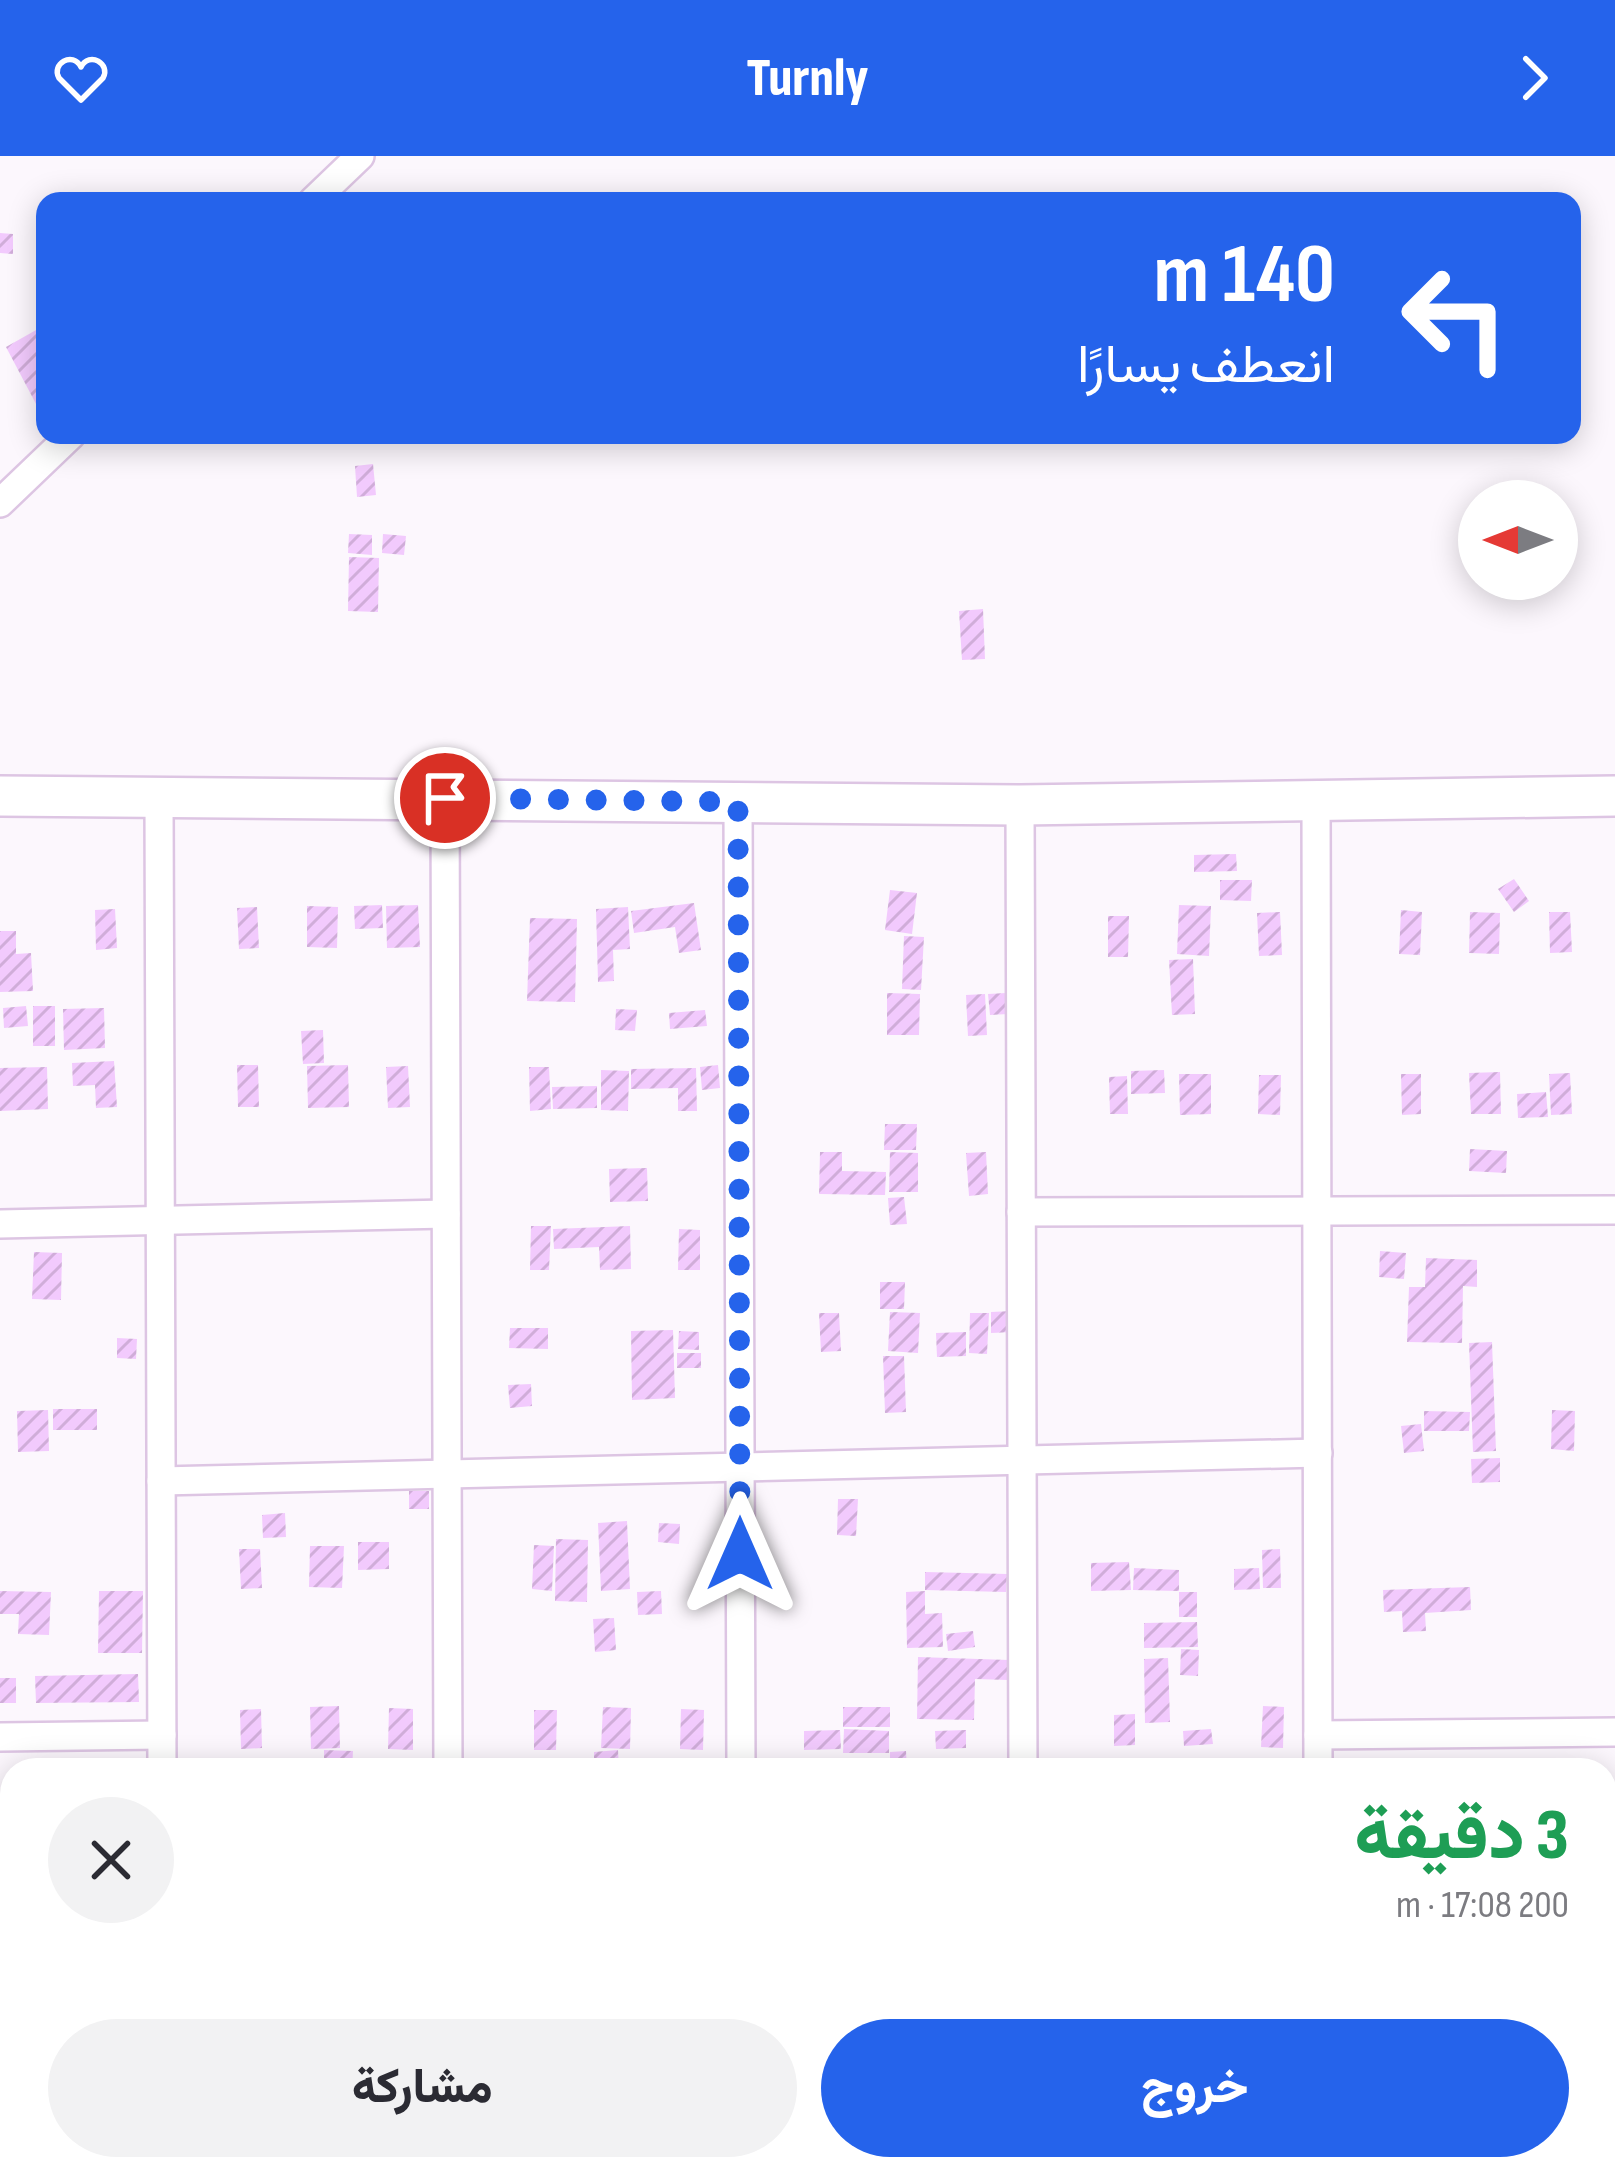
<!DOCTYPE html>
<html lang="ar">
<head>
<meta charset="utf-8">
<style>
  body { margin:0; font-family:"Sofia Sans Condensed",Vazirmatn,sans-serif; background:#f2f2f3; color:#2b2b33; direction:rtl; height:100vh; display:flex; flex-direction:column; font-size:45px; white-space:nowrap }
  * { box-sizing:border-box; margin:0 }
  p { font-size:39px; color:#7c7c81 }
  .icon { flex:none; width:66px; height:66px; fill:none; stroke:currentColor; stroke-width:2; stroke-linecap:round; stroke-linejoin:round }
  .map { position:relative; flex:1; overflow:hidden; direction:ltr }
  .details { position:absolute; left:0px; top:1602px; width:1617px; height:423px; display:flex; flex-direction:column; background:#fff; border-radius:36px 36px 0 0; box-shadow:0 6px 30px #0003; direction:rtl }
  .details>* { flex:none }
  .hud { position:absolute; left:36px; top:36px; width:1545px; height:252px; border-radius:24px; box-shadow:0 6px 30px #0003; direction:rtl; background:#2563eb; color:#fff; overflow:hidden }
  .needle { width:78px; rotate:270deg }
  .fabs { position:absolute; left:1458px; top:324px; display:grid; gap:24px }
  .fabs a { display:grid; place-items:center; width:120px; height:120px; border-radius:50%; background:#fff; box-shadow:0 6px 30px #0003; font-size:60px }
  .pin { position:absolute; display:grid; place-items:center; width:102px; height:102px; color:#fff; margin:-51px; border:6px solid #fff; border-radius:50%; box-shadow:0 3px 12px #0007 }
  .me { position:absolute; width:132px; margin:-66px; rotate:0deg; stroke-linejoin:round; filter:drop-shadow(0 0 9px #0008) }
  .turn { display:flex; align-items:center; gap:42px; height:252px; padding:0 48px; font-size:54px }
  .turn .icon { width:156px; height:156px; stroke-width:2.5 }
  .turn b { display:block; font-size:84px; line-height:102px }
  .round { display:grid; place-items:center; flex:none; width:126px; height:126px; border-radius:63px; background:#f2f2f3 }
  .summary { display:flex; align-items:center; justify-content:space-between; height:204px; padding:0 48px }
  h1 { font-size:72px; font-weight:800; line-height:90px; color:#1e9e55 }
  .primary-button { display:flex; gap:24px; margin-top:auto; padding:24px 48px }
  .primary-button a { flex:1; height:138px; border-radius:72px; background:#2563eb; color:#fff; font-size:48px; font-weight:800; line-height:138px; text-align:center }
  .primary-button a+a { background:#f2f2f3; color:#2b2b33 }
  header { display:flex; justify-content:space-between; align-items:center; height:156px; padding:0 48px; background:#2563eb; color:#fff; font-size:54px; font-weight:800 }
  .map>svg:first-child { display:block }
  .building { fill:url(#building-hatch) }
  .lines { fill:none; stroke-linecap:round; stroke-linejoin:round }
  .street-casing { stroke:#ddc5e3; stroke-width:32 }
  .secondary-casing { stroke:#ddc5e3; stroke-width:44 }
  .street { stroke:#fff; stroke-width:27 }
  .secondary { stroke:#fff; stroke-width:39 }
  .route { stroke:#2563eb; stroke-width:21; stroke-dasharray:0 37.8 }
</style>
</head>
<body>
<header><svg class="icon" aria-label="forward" viewBox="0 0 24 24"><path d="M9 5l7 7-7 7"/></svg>Turnly<svg class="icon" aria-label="heart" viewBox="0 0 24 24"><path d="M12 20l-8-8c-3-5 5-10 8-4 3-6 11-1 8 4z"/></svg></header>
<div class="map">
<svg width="1615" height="2024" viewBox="0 0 1615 2024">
  <defs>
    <pattern id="building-hatch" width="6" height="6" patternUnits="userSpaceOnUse" patternTransform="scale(3)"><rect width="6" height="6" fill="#f2cafd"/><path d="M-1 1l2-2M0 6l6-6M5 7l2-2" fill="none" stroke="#d0add9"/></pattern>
  </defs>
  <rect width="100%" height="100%" fill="#fcf7fd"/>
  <g class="building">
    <path d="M0,77L13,78V98L0,97Z"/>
    <path d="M45,169V265L6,191Z"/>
    <path d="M373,308L376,339L357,341L355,310Z"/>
    <path d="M349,378L372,379V399L348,397Z"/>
    <path d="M383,378L406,380L404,399L382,397Z"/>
    <path d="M349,401L379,402L378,456L348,455Z"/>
    <path d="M983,453L985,503L962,504L959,455Z"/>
    <path d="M1236,698L1237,715L1194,716V699Z"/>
    <path d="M1514,723L1529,745L1514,756L1498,733Z"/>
    <path d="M1220,724H1252L1251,745L1220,744Z"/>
    <path d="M890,734L917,737L912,778L885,774Z"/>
    <path d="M694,747L701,794L679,797L675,771L634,777L631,755Z"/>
    <path d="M382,749L383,772L355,773L354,750Z"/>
    <path d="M418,749L420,791L387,792L386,750Z"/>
    <path d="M1179,749L1211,750L1209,800L1177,798Z"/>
    <path d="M307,750L338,751L337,792L307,791Z"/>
    <path d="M257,751L259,792L239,793L237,752Z"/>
    <path d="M628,751L630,793L613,794L614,825L598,826L596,753Z"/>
    <path d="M115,753L117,792L96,794L95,754Z"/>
    <path d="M1401,754L1422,756L1420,799L1399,798Z"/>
    <path d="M1280,756L1282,799L1259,800L1257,757Z"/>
    <path d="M1470,756L1500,757L1499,798L1469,797Z"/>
    <path d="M1549,756H1570L1572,796L1550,797Z"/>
    <path d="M1108,760H1129L1128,801H1108Z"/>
    <path d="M530,762L577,763L575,846L527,845Z"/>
    <path d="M0,775H16V798L31,797L33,835L0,836Z"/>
    <path d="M904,780L924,781L921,834L902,833Z"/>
    <path d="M1193,803L1195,858L1172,859L1169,804Z"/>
    <path d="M887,837L920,838L919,879H887Z"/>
    <path d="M1006,837L1008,858L990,859L988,838Z"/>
    <path d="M985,838L987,879L968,880L966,839Z"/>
    <path d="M26,850L28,870L4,872L3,852Z"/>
    <rect x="33" y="850" width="22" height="40"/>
    <path d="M104,852L105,892L64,894L63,853Z"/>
    <path d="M616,853L637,854L635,875L615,874Z"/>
    <path d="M705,854L707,870L670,873L669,857Z"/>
    <path d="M323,874L324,907L303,908L301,875Z"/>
    <path d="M114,905L117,951L96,952L95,929L73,930L72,907Z"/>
    <path d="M237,909H258L259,951H238Z"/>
    <path d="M348,909L349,951L308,952L307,910Z"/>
    <path d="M718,909L720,932L702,934L700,911Z"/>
    <path d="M408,910L410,951L388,952L386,911Z"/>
    <path d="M47,911L48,953L0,955V912Z"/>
    <path d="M529,911H549L551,953L530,955Z"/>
    <path d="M696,912L697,955H678V932L631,933V913Z"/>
    <path d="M601,914L629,915L628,955L601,954Z"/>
    <path d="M1164,914L1165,937L1131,938V915Z"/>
    <path d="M1500,916L1501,958H1471L1469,917Z"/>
    <path d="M1570,917L1572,958L1551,959L1549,918Z"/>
    <path d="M1179,918H1211V958L1180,959Z"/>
    <path d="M1401,918H1421V958L1402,959Z"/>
    <path d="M1259,919H1281L1280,959L1258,958Z"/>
    <path d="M1127,920L1128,958H1110L1109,921Z"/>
    <path d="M597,930V952L553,953L552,931Z"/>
    <path d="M1546,936L1548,961L1518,962L1517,938Z"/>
    <path d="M885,968H917L916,994H884Z"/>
    <path d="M1470,993L1507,995L1506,1017L1469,1015Z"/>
    <path d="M820,996H842V1015L886,1016L885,1039L819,1038Z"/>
    <path d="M890,996L918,997V1036H889Z"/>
    <path d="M986,996L988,1038L969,1040L966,997Z"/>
    <path d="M647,1012L648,1045L610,1046L609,1013Z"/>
    <path d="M904,1041L907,1068L890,1069L888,1042Z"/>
    <path d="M531,1070H551L549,1114H530Z"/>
    <path d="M630,1070L631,1113L600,1114L599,1091L554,1093L553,1073Z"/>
    <path d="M679,1073L700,1074V1114H678Z"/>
    <path d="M1380,1095L1406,1097L1404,1123L1379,1121Z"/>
    <path d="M34,1096L62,1097L61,1144L32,1143Z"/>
    <path d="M1426,1102L1477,1104V1131L1463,1130L1462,1187L1407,1186L1409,1131H1425Z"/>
    <path d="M880,1126H905L904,1153H880Z"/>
    <path d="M1012,1155L1013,1176L991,1177V1156Z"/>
    <path d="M890,1156L920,1157L918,1197L888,1195Z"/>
    <path d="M819,1157H839L841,1195L821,1196Z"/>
    <path d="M970,1157H989L987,1198L969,1197Z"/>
    <path d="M510,1172H548V1193L509,1192Z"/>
    <path d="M673,1174L675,1242L632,1244L631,1175Z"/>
    <path d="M679,1175L699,1176V1194L678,1193Z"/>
    <path d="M966,1176V1200L937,1201L936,1177Z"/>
    <path d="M117,1182L137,1183L136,1203L117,1202Z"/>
    <path d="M1492,1186L1496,1295L1473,1296L1469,1187Z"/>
    <rect x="677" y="1197" width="24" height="15"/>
    <path d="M883,1200H904L906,1256L885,1257Z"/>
    <path d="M531,1228L532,1250L510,1252L508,1229Z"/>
    <rect x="53" y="1253" width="44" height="21"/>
    <path d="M48,1254L49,1295L18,1296L17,1255Z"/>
    <path d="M1552,1254L1575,1255L1574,1295L1551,1293Z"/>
    <path d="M1424,1255L1470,1256L1469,1275H1424Z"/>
    <path d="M1421,1268L1424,1295L1404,1297L1401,1270Z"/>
    <path d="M1500,1302V1326L1472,1327L1471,1303Z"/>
    <rect x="409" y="1335" width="20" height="18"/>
    <path d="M838,1343H858L856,1380L837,1379Z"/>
    <path d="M285,1357L286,1381L263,1382L262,1359Z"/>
    <path d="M627,1365L630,1433L601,1435L598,1367Z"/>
    <path d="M659,1367L680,1368L679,1388L658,1386Z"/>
    <path d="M556,1383L588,1384L587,1446L555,1445Z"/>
    <path d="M358,1386H389V1413L358,1414Z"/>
    <path d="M534,1389L554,1390L552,1435L532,1433Z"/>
    <path d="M310,1390H344L342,1432L309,1431Z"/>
    <path d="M239,1393H260L262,1432L241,1433Z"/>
    <path d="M1280,1393L1281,1432H1263L1262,1394Z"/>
    <path d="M1129,1406L1131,1434L1091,1435V1407Z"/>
    <path d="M1134,1412L1179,1414V1435L1133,1434Z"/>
    <path d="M1259,1412L1260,1433L1234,1434V1413Z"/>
    <path d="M925,1416L1007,1418L1006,1436L925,1434Z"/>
    <path d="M1470,1431L1471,1454L1425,1457L1426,1475L1403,1476L1402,1455L1384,1456L1383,1434Z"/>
    <path d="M0,1435L51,1436L49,1479L18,1478L19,1458H0Z"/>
    <path d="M99,1435H143L142,1497H98Z"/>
    <path d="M661,1435L662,1458L638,1459L637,1436Z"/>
    <path d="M925,1435V1458L942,1457L943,1491L907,1492L906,1436Z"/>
    <rect x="1179" y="1436" width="18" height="25"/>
    <path d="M614,1462L616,1494L595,1496L593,1463Z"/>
    <path d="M1197,1466L1198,1491L1144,1492V1467Z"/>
    <path d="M973,1475L975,1491L948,1495L946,1478Z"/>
    <path d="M1181,1493L1199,1494L1198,1520L1180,1519Z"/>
    <path d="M918,1501L1009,1504L1008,1524L975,1523L974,1564L917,1563Z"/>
    <path d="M1168,1502L1170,1566L1145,1567L1144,1503Z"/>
    <path d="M138,1518L139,1546L36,1547L35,1520Z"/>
    <rect x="0" y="1522" width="16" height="25"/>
    <path d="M339,1550L340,1592L311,1593L310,1551Z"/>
    <path d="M1263,1550L1284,1551L1283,1592L1261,1591Z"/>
    <path d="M603,1551L631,1552L630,1593L601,1592Z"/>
    <rect x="843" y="1551" width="47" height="20"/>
    <path d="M389,1552L413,1553V1594L388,1593Z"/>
    <path d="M261,1553L262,1592L241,1593L240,1554Z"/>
    <path d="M681,1553L704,1554L703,1594L680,1593Z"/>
    <path d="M534,1554H557L556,1594H534Z"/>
    <path d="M1135,1558V1589L1114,1590V1559Z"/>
    <path d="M844,1573L889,1575V1597H843Z"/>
    <path d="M1211,1573L1213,1588L1184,1590L1183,1575Z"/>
    <path d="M840,1574L841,1593L804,1594V1575Z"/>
    <path d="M966,1574V1592L936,1593L935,1575Z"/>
    <path d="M324,1594L353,1595L352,1614H324Z"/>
    <path d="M618,1594L619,1614H594V1596Z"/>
    <path d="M906,1595L907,1614H890V1596Z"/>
    <rect x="0" y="1939" width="12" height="20"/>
  </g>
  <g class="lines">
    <defs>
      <g id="street">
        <path d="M313,45L360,0"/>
        <path d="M0,347L71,279"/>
        <path d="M159,642L162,1614"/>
        <path d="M445,642L448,1614"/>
        <path d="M1316,644L1318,1614"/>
        <path d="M738,646L741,1614"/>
        <path d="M1020,649L1023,1614"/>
        <path d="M1021,1056L1615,1054"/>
        <path d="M0,1068L446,1058"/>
        <path d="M161,1325L1318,1297"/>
        <path d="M1318,1579L1615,1576"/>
        <path d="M0,1581L162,1579"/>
        <path d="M163,2013V2024"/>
        <path d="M449,2013V2024"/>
        <path d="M742,2013V2024"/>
        <path d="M1024,2013V2024"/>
        <path d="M1319,2013V2024"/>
      </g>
      <path id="secondary" d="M0,640L1020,649L1615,640"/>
    </defs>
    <use href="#street" class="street-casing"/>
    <use href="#secondary" class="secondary-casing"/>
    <use href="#street" class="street"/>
    <use href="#secondary" class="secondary"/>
  </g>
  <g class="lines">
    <path class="route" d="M445,642L738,646L740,1398"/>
  </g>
</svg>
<div class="fabs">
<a><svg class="needle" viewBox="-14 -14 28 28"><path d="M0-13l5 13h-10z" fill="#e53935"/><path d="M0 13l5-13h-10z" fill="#7c7c81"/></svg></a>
</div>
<div class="pin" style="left:445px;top:642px;background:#d93025"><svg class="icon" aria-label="arrive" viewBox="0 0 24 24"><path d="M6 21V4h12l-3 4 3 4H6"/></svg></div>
<svg class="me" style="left:740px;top:1398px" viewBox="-20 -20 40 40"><path d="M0-17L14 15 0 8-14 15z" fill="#2563eb" stroke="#fff" stroke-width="4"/></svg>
<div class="hud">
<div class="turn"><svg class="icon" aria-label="left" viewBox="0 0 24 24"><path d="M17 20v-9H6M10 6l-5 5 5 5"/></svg><div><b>140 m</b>انعطف يسارًا</div></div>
</div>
<section class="details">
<div class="summary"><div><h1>3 دقيقة</h1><p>200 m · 17:08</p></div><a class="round"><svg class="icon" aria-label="close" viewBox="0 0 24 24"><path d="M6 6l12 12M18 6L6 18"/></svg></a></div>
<div class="primary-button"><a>خروج</a><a>مشاركة</a></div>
</section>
</div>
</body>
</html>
